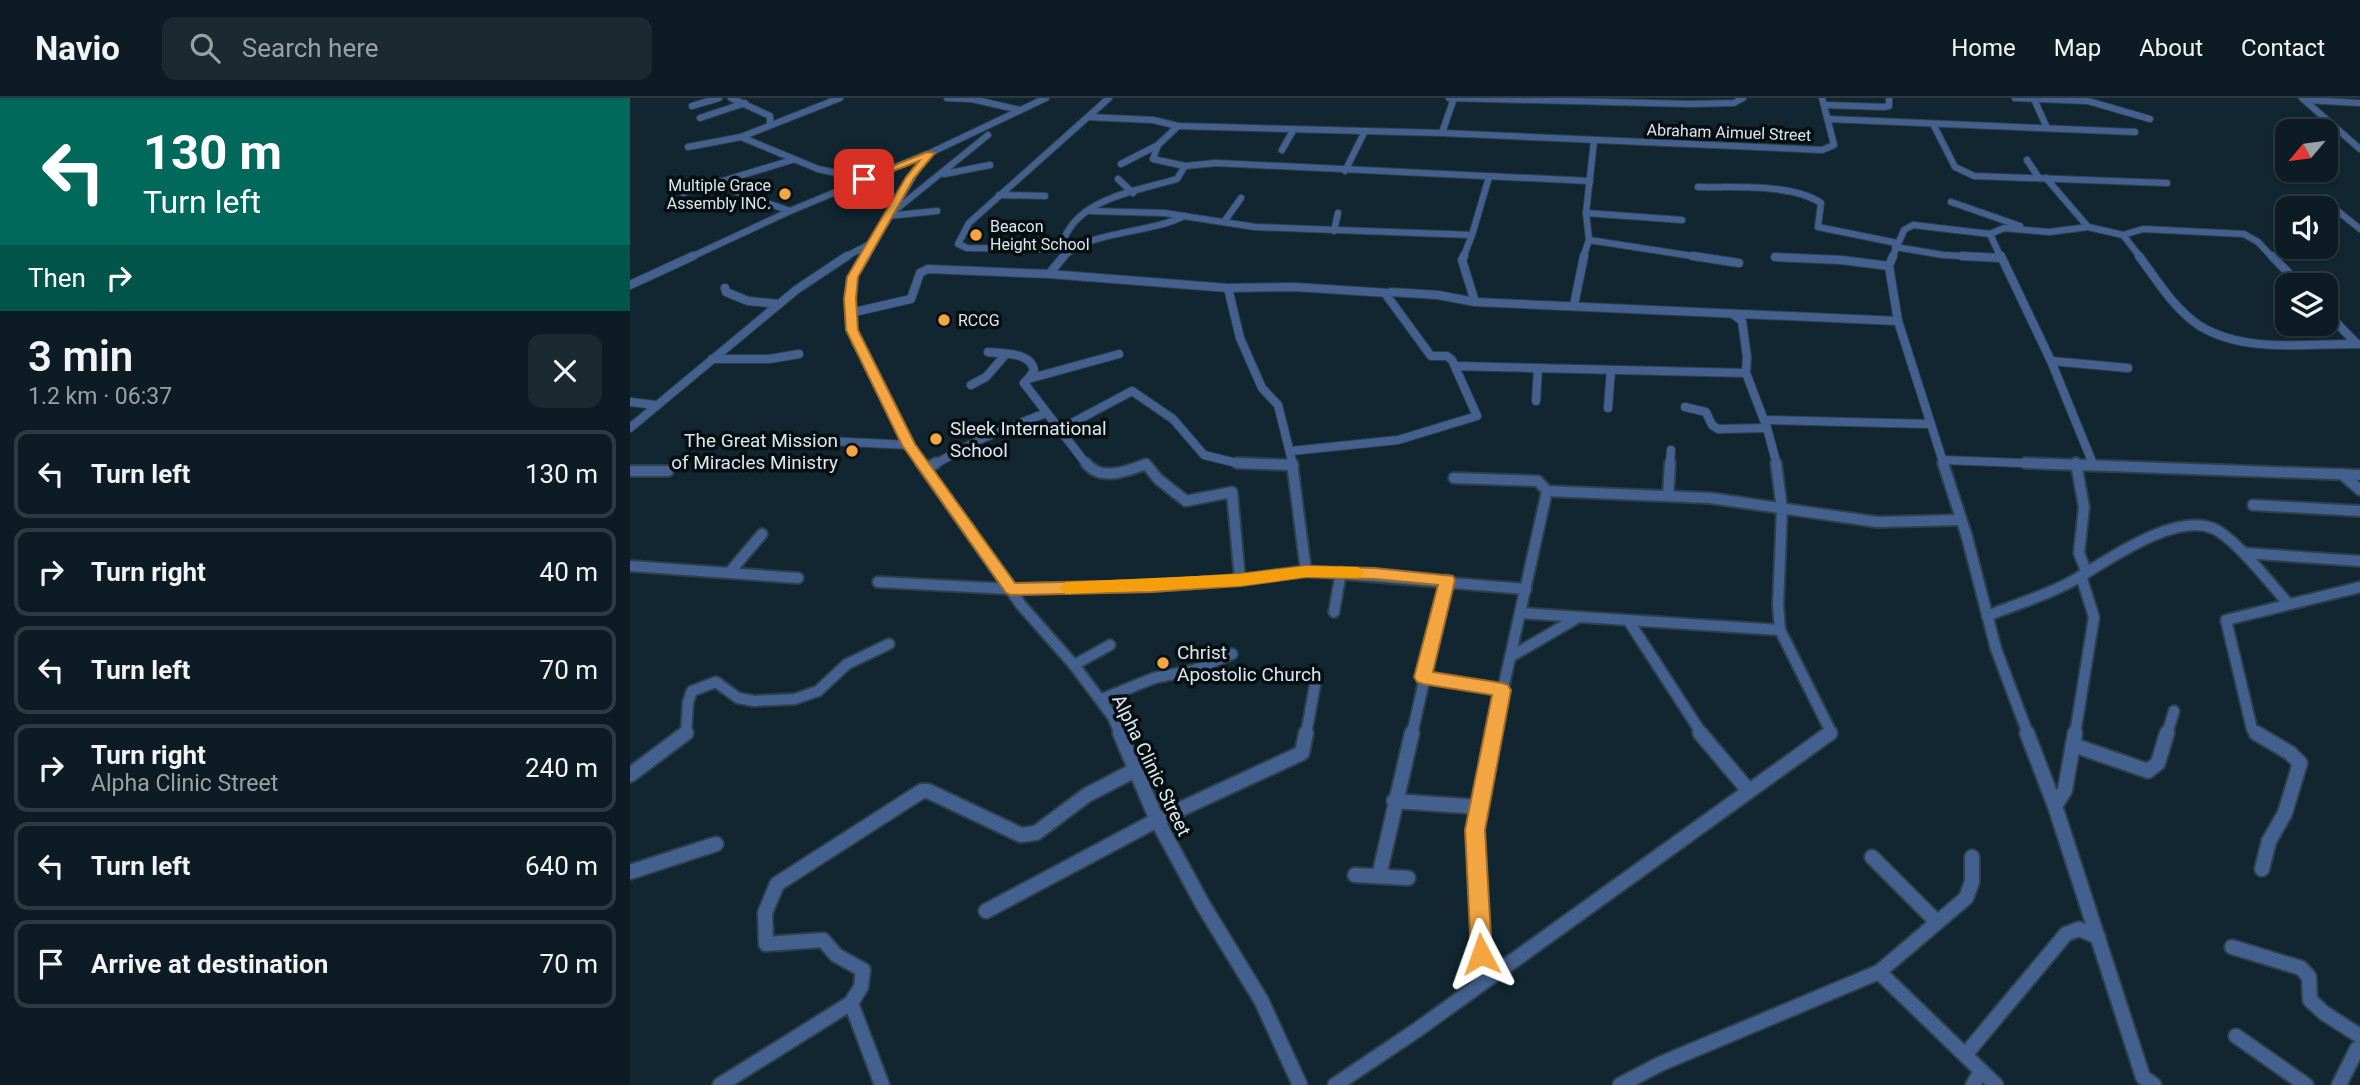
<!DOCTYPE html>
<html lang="en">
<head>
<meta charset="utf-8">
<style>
  body { margin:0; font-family:Roboto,sans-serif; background:#1b2931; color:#f1f3f6; height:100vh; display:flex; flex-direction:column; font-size:26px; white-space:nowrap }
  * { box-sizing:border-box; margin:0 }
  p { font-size:23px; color:#9aa1a6 }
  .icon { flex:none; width:38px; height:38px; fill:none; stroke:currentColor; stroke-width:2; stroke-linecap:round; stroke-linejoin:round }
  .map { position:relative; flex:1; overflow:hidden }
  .drawer { display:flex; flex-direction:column; background:#0d1c24; width:630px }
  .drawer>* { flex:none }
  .hud { background:#00695c; color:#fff; overflow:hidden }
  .needle { width:46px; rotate:241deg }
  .controls { position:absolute; left:1645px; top:21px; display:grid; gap:14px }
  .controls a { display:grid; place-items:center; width:63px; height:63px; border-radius:14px; background:#0d1c24; box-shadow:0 2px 5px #0004,0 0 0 2px #2d3a41; font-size:35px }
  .pin { position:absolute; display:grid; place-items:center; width:60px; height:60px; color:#fff; margin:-30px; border-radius:14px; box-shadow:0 4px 10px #0006 }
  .me { position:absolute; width:77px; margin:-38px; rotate:356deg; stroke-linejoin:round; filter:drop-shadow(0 0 5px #0008) }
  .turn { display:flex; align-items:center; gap:24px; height:147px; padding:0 28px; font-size:32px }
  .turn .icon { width:91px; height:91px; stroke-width:2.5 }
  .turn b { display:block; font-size:49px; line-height:60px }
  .then { display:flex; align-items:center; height:66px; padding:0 28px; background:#0003; gap:14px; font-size:26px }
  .round { display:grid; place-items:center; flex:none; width:74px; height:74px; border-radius:14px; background:#1b2931 }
  .summary { display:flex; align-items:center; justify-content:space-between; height:119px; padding:0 28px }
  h1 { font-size:42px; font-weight:600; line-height:52px }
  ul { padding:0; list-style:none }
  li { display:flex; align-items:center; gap:21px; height:88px; margin:0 14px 10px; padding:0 14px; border:4px solid #2d3a41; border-radius:14px }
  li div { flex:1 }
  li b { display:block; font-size:26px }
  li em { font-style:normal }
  header { display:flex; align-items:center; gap:42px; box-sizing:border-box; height:98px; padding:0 35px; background:#0d1c24; border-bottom:2px solid #2d3a41 }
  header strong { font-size:33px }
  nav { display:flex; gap:38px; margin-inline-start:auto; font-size:24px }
  .search { width:490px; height:63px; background:#1b2931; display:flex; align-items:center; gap:18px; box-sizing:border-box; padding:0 24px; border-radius:14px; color:#9aa1a6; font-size:26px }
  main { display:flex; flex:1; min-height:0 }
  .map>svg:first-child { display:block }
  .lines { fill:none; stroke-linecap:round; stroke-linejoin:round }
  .street-far3-casing { stroke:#2d414b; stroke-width:8 }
  .street-far2-casing { stroke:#2d414b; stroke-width:10 }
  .street-far1-casing { stroke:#2d414b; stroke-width:14 }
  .street-casing { stroke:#2d414b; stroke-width:18 }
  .street-far3 { stroke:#44608e; stroke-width:6 }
  .street-far2 { stroke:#44608e; stroke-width:8 }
  .street-far1 { stroke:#44608e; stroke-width:10 }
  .street { stroke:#44608e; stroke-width:14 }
  .route { fill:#f2a541; stroke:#9d6b2a; stroke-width:2 }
  .slow { fill:#f59e0b }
  .poi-dot { fill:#f2a541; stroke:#060e12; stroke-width:2.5 }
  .labels { text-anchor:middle; stroke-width:7; stroke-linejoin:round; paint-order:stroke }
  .far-street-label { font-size:16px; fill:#dbe7ee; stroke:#060e12 }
  .far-poi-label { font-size:16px; fill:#dbe7ee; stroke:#060e12; text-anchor:start }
  .poi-label { font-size:19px; fill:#dbe7ee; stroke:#060e12; text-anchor:start }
  .street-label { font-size:19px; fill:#dbe7ee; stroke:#060e12 }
</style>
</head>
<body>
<header>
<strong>Navio</strong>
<div class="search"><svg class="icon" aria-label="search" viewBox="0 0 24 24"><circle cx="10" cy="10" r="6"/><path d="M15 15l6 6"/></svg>Search here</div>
<nav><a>Home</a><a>Map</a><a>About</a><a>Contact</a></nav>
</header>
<main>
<section class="drawer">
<div class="hud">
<div class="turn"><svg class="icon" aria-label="left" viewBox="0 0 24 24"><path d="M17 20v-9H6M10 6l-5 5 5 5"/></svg><div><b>130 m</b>Turn left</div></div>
<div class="then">Then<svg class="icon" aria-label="right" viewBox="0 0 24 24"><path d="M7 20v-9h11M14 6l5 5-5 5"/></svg></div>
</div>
<div class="summary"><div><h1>3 min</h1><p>1.2 km · 06:37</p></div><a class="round"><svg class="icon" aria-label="close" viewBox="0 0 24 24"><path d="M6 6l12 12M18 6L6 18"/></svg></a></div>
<ul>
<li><svg class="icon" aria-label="left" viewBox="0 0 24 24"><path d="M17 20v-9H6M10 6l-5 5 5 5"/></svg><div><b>Turn left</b></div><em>130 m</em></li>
<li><svg class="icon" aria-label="right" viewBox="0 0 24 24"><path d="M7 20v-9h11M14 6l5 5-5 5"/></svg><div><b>Turn right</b></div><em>40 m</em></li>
<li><svg class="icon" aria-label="left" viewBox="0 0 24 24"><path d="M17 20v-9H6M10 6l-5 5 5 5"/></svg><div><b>Turn left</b></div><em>70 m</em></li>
<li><svg class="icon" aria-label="right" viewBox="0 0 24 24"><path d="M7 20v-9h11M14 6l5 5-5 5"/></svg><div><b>Turn right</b><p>Alpha Clinic Street</p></div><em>240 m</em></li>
<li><svg class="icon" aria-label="left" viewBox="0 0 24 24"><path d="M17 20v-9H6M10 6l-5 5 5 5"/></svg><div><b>Turn left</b></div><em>640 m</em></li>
<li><svg class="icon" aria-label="arrive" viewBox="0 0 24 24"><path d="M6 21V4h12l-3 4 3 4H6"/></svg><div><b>Arrive at destination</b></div><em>70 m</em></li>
</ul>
</section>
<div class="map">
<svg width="1730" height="987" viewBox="0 0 1730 987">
  <rect width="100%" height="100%" fill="#112630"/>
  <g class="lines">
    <defs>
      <g id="street-far3">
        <path d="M101,0L140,18V25"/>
        <path d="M317,0L342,1L390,12"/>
        <path d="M819,0L1060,6L1104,5L1113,0"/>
        <path d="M1385,0L1458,3L1520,21"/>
        <path d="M1672,0L1730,51"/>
        <path d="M1404,1L1417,30"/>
        <path d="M1675,2L1730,5"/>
        <path d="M1195,7L1254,9L1259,8V0"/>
        <path d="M62,8L89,0"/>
        <path d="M458,19L523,22L548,28L812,35L1192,52L1204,47L1192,0"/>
        <path d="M70,20L115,5"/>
        <path d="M1198,21L1505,34"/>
        <path d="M1303,26L1325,69L1344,78L1537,85"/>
        <path d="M812,35L824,0"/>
        <path d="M111,39L188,71L234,81"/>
        <path d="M528,47L523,61L555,68L586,65L960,83"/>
        <path d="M58,49L111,39L210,0"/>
        <path d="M652,52L664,31"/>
        <path d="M1397,62L1409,80"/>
        <path d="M491,66L528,47L548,28"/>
        <path d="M715,73L734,35"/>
        <path d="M314,76L360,67"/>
        <path d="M1416,80L1458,129L1493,137L1511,160"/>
        <path d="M488,81L503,95"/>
        <path d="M92,83L103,93L160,113"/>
        <path d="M1068,89C1103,90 1161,85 1191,105L1188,129L1267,145"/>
        <path d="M53,95L162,62"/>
        <path d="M369,97L415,98"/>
        <path d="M1321,104L1390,128"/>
        <path d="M1699,106L1730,131"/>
        <path d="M307,113L258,118L358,37"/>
        <path d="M458,113L534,115L625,129L842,137L833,160"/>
        <path d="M956,115L1052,122"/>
        <path d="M594,124L611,100"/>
        <path d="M704,133L708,115"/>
        <path d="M1360,136L1371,160"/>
        <path d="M842,137L859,79"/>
        <path d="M1493,137L1513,131L1614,136L1628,144L1643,160"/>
        <path d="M959,142L1075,160"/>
        <path d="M432,147L408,151L337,150L328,146L339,125L479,0"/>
        <path d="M1265,149L1313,157L1366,160"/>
        <path d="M438,151L432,147C445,100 507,93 547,81L555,68"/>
        <path d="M1145,159L1161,160"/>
        <path d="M59,160L160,113L297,56"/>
        <path d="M213,160L242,145"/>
        <path d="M235,160L290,67L300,55L416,0"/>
        <path d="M433,160C455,133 520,136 554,118"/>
        <path d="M953,160L959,142L956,115L964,43"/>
        <path d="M1262,160L1274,132L1283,127L1360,136L1374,130L1419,134L1458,129"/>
      </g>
      <g id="street-far2">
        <path d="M236,158L223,179L220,215L226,245L243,273L279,347L292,367"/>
        <path d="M834,158L832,162L845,204"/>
        <path d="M1063,158L1109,165"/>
        <path d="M1263,158L1259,168L1268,223L1314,367"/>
        <path d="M1332,158L1371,160"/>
        <path d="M1371,158L1421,263L1463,366"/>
        <path d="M1509,158C1527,182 1544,211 1570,228C1616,256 1678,245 1730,246"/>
        <path d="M1642,158L1670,187"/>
        <path d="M1145,159L1211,162L1259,168"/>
        <path d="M419,176L434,158"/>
        <path d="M0,187L63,158"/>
        <path d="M95,190L96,194L118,203L149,206"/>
        <path d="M598,190L610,240L632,290L648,307L663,367"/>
        <path d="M944,207L954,158"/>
        <path d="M1696,214L1727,246"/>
        <path d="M220,215L281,201L290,175L298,171L419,176L598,190L665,189L758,195"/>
        <path d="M1104,217L1112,223L1117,259L1116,275L1137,330L1147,367"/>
        <path d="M358,254C374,256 402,254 404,273L398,281"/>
        <path d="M82,261H139L169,256"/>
        <path d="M1421,263L1498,270"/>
        <path d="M825,268L1116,275"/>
        <path d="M341,287L356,279L376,256"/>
        <path d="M906,303L908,270"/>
        <path d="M0,304L25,307"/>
        <path d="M1055,309L1076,314L1082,327L1088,331L1137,330"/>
        <path d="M978,310L981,272"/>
        <path d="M1135,322L1300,326"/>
        <path d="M0,330L166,192L217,158"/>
        <path d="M429,332L502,293L543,321L574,357L611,366L647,367"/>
        <path d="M157,341L279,347"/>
        <path d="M661,353L768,342L847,318L822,262L817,258H801L757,198L761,194L808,197L845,204L1268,223"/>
        <path d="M1313,362L1444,367"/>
        <path d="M303,367L353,340L416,315"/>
        <path d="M457,367L394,285L398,281L489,256"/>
        <path d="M514,367H517"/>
        <path d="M1040,367L1041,352"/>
      </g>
      <g id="street-far1">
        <path d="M291,365L391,507L444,567L483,619L490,636"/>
        <path d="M456,365C471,384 498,373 516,366L528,381L556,403L602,394L610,482"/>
        <path d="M607,365L663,367"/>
        <path d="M662,365L676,473"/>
        <path d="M1146,365L1152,411L1148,507L1150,532L1201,634L1198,636"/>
        <path d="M1313,365L1337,439L1366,551L1398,636"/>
        <path d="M1395,365L1730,377"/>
        <path d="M1446,365L1454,409L1449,455L1456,473"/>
        <path d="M295,371L306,365"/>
        <path d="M0,373H38"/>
        <path d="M1712,376L1730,392"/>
        <path d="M824,380L908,383L917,393L1080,400L1247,424L1330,422"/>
        <path d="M1038,398L1040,365"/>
        <path d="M1623,407L1730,413"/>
        <path d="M1614,455L1730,463"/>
        <path d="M0,468L168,480"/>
        <path d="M99,475L132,436"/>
        <path d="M248,484L381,491L522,488L610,482L676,473L896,491"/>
        <path d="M704,514L711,474"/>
        <path d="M890,515L1150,532"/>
        <path d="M1357,518C1386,506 1419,497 1446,481C1478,462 1544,415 1582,430C1604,438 1641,487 1658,505"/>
        <path d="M998,522L1072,636"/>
        <path d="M880,559L947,520"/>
        <path d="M444,567L480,547"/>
        <path d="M793,579L872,592"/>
        <path d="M472,601L524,580L564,572L602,556"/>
        <path d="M56,636L58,604L62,593L86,584L108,600L124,603L165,601L188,593L217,566L259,546"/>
        <path d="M676,636L686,582"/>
        <path d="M782,636L817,482"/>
        <path d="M863,636L917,393"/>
        <path d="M1445,636L1464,519L1451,478"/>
        <path d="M1537,636L1544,613"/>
        <path d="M1627,636L1622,631L1596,522L1730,489"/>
      </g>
      <g id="street">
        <path d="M490,635L527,722L573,807L631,902L670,987"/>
        <path d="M1070,635L1119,693"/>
        <path d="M1397,635L1425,708L1513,979L1524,987"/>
        <path d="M1626,635L1660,655L1670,665L1655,715L1639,743L1632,771"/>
        <path d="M1443,647L1518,673L1528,665L1537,635"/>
        <path d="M0,677L56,635"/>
        <path d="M764,703L849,709"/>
        <path d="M1425,708L1435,692L1445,635"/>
        <path d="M1242,759L1306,823"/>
        <path d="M0,774L86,746"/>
        <path d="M725,777L778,780"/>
        <path d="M749,778L782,635"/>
        <path d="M356,813L527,722L672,655L676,635"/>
        <path d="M1602,849L1671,870L1679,879L1680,902L1694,915L1730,938"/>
        <path d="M1249,874L1366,987"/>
        <path d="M853,882L845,732L864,635"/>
        <path d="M221,905L252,987"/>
        <path d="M1606,938L1676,987"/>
        <path d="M1335,957L1436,836L1449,831L1468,839"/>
        <path d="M90,987L221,905L231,889L233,872L206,857L193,842L136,846L135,815L147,786L292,693H298L391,737L406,735L457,697L507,671"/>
        <path d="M705,987L787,932L1200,635"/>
        <path d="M990,987L1030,966L1249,874L1336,800L1342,784V759"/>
        <path d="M1343,987L1351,973"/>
        <path d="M1709,987L1727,951"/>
      </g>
    </defs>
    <use href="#street-far3" class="street-far3-casing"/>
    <use href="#street-far2" class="street-far2-casing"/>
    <use href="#street-far1" class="street-far1-casing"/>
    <use href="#street" class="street-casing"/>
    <use href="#street-far3" class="street-far3"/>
    <use href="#street-far2" class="street-far2"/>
    <use href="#street-far1" class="street-far1"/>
    <use href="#street" class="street"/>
  </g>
  <path class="route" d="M297,54L305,55L284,80L228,179L226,201L228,232L285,346L385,485L522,482L610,476L676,468L745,470L823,478L825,482L803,574L872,585L878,587L881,592L855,732L862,856L859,864L851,867L844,864L841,856L835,732L862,597L793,586L787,584L784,579L808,487L745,481L676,479L610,488L522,494L381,497L376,495L272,347L216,232L214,201L217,179L276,79L289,63L238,83L230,81Z"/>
  <path class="slow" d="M676,468L728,469L735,475L728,480L676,479L610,488L436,496L429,490L436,484L610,476Z"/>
  <g class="poi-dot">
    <circle cx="155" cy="96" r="7"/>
    <circle cx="346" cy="137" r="7"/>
    <circle cx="314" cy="222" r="7"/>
    <circle cx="306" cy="341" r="7"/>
    <circle cx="222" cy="353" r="7"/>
    <circle cx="533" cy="565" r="7"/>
  </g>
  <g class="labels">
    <g class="far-street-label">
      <text transform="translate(1099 34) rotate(2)" y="6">Abraham Aimuel Street</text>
    </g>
    <g class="far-poi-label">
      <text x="141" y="93" text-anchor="end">Multiple Grace<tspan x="141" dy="18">Assembly INC.</tspan></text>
      <text x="360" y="134">Beacon<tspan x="360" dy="18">Height School</tspan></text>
      <text x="328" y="228">RCCG</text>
    </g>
    <g class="poi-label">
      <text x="320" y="337">Sleek International<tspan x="320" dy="22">School</tspan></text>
      <text x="208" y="349" text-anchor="end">The Great Mission<tspan x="208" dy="22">of Miracles Ministry</tspan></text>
      <text x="547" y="561">Christ<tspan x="547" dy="22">Apostolic Church</tspan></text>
    </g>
    <g class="street-label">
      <text transform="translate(522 667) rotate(64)" y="7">Alpha Clinic Street</text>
    </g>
  </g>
</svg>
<div class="controls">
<a><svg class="needle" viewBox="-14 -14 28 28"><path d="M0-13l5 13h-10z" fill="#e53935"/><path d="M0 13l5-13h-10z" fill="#9aa1a6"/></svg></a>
<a><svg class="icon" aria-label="sound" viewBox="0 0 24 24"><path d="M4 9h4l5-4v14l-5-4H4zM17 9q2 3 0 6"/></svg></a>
<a><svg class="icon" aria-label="layers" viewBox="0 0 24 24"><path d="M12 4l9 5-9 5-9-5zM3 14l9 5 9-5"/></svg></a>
</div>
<div class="pin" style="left:234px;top:81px;background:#d93025"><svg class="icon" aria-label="arrive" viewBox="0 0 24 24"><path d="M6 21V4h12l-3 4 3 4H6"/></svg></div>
<svg class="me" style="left:851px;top:856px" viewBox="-20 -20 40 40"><path d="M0-17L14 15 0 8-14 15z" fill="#f2a541" stroke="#fff" stroke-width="4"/></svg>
</div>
</main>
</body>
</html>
